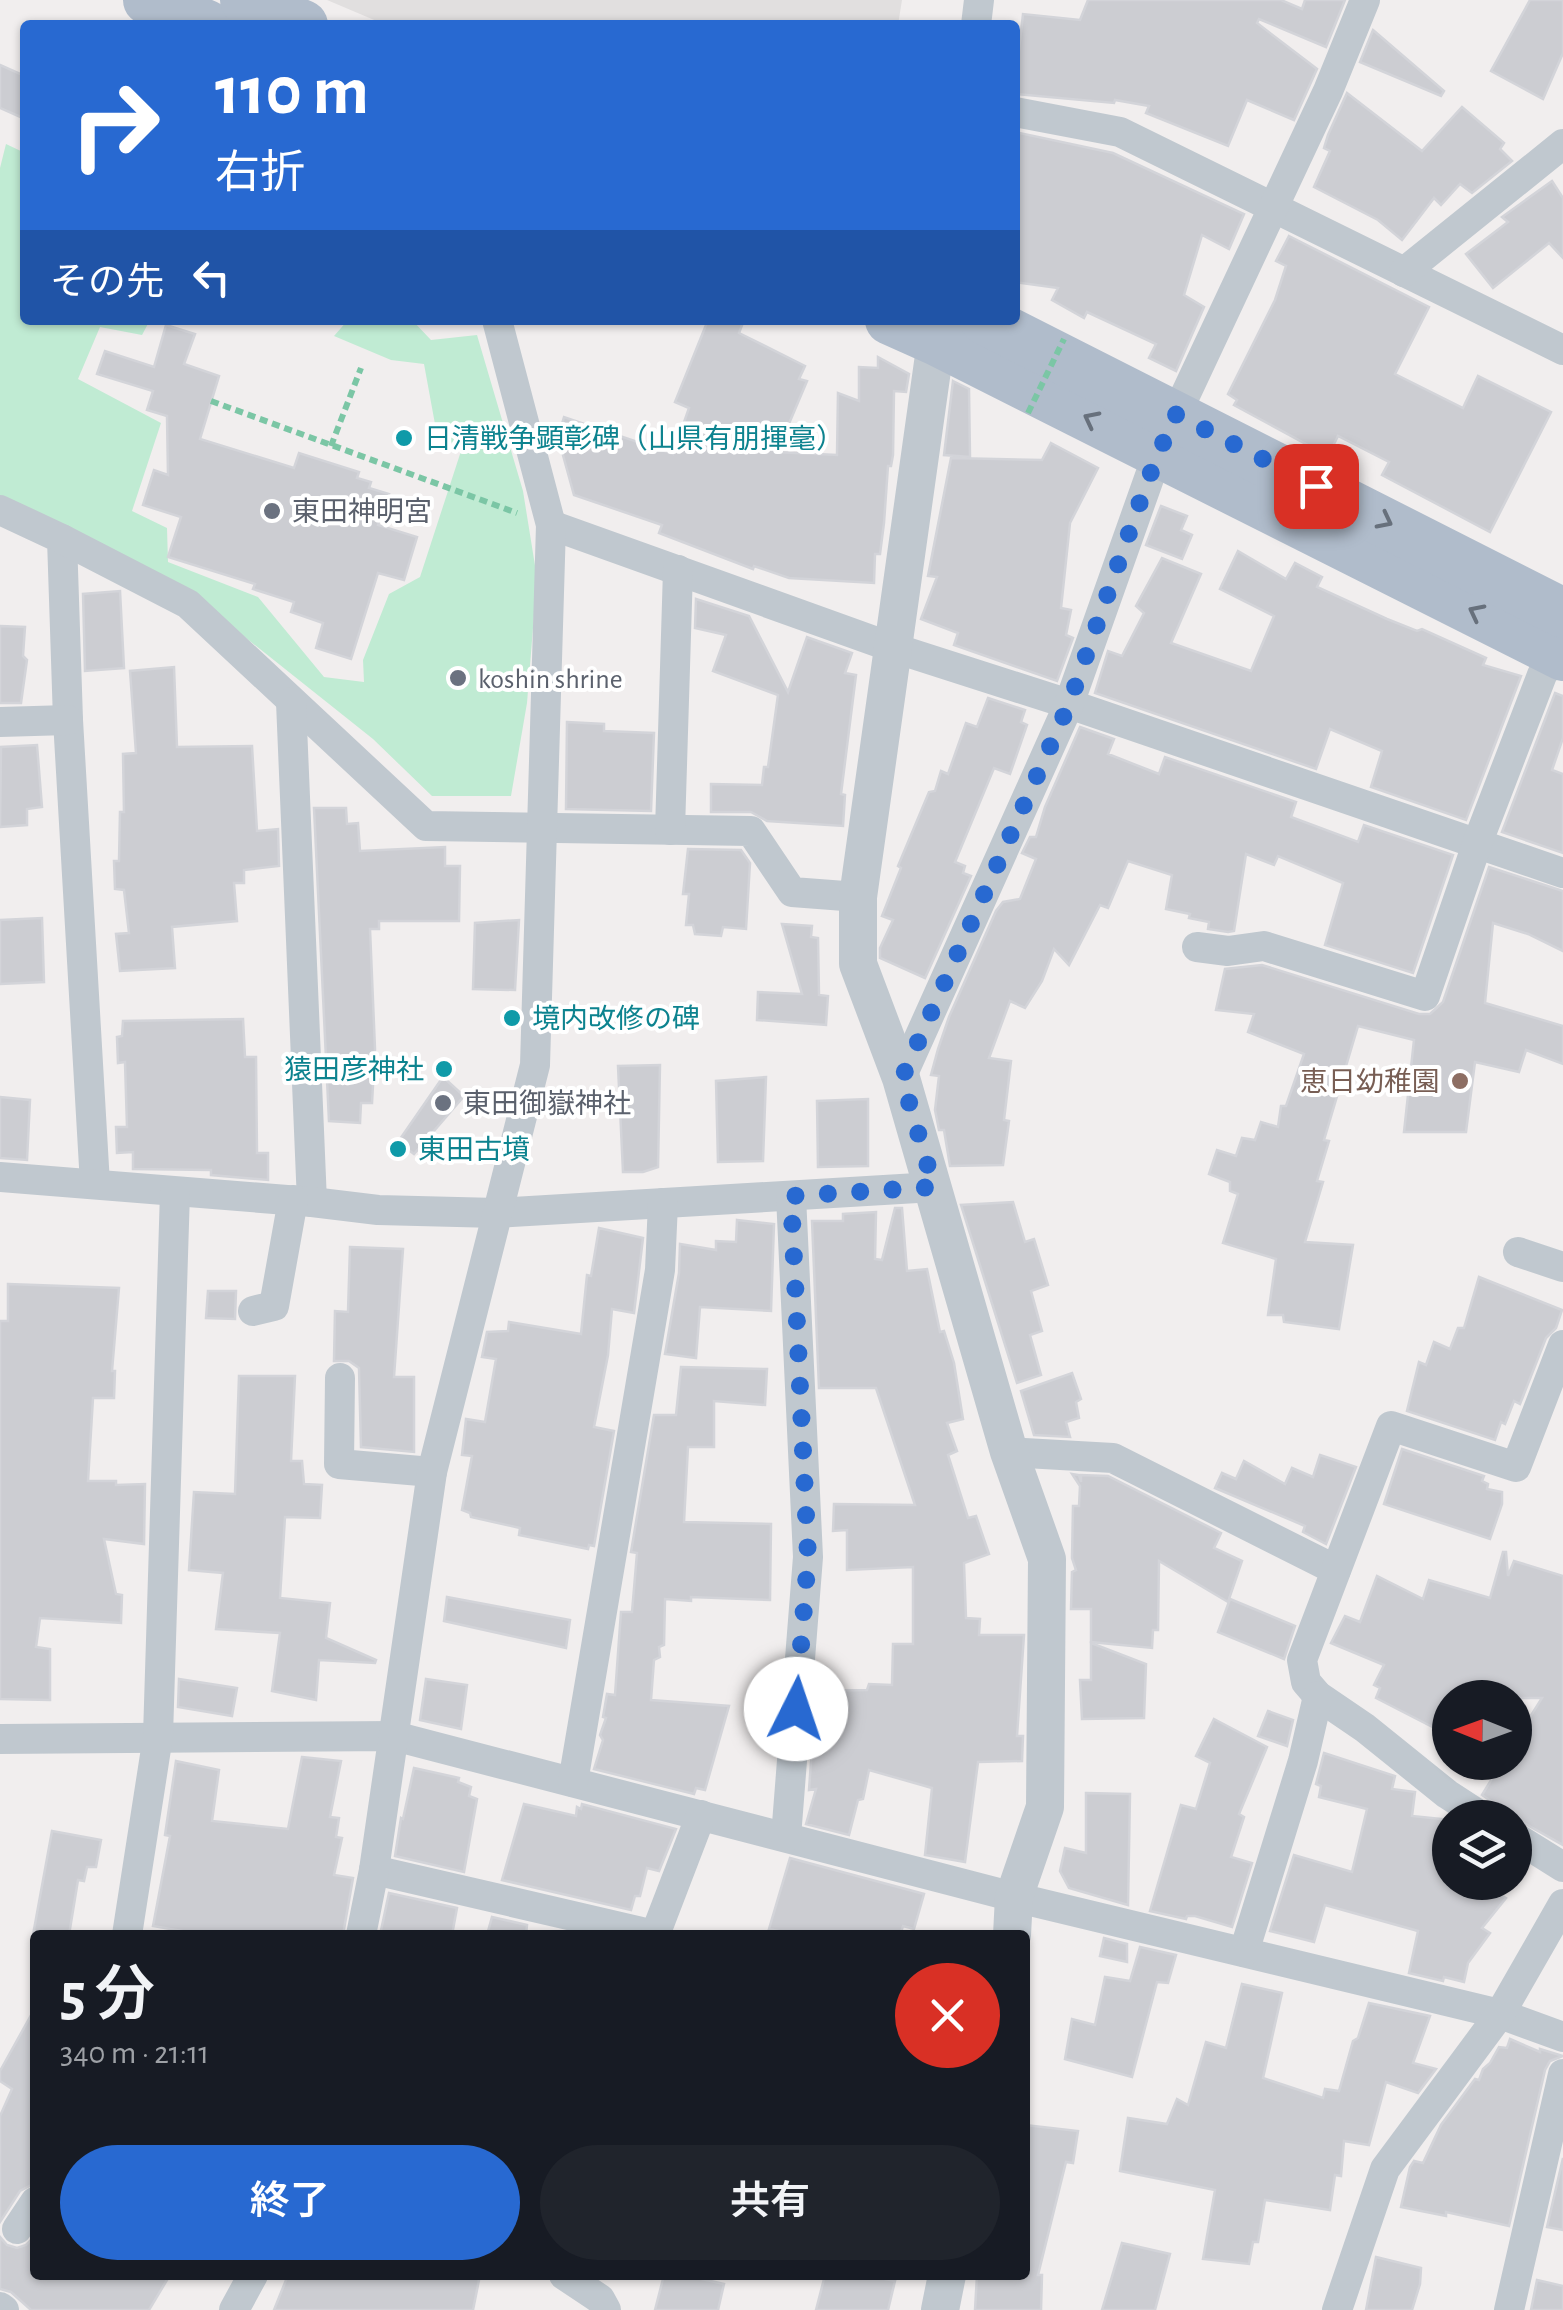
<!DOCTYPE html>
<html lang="ja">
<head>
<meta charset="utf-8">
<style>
  body { margin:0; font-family:"Alegreya Sans","Noto Sans JP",sans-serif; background:#20242c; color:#f1f3f6; height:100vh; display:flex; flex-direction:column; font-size:38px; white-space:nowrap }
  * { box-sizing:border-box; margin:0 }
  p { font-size:32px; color:#9ea1a6 }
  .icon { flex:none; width:55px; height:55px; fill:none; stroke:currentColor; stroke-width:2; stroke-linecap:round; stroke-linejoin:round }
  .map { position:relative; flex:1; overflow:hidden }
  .side { position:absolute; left:30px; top:1930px; width:1000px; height:350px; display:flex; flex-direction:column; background:#171b24; border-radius:10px; box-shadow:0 2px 8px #0004 }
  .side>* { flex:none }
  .guide { position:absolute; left:20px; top:20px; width:1000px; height:305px; border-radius:10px; box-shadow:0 2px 8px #0004; background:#2869d1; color:#fff; overflow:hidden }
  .needle { width:65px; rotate:271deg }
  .controls { position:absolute; left:1432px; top:1680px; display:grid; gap:20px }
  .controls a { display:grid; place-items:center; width:100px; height:100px; border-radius:50%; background:#171b24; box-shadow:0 2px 8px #0004; font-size:50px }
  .pin { position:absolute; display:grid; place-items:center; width:85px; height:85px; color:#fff; margin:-42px; border-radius:20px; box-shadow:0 5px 15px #0006 }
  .me { position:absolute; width:110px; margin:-55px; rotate:4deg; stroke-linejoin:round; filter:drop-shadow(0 0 8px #0008) }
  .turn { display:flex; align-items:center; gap:35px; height:210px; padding:0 30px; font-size:45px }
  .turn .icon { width:130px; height:130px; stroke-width:2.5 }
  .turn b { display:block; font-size:70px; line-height:85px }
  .then { display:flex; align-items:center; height:95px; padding:0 30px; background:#0003; gap:20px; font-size:38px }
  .round { display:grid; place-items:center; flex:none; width:105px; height:105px; border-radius:52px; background:#20242c }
  .summary { display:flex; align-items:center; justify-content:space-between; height:170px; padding:0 30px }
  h1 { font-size:60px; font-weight:600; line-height:75px }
  .cta { display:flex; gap:20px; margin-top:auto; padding:20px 30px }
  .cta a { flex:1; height:115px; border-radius:60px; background:#2869d1; color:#fff; font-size:40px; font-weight:600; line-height:115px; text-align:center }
  .cta a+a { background:#20242c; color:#f1f3f6 }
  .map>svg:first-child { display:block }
  .education { fill:#e1dfdf }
  .green { fill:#c0ebd3 }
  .building { fill:#cccdd2; stroke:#d3d4d9; stroke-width:2.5 }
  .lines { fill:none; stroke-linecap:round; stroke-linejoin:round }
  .path { stroke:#7bc6a5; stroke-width:6; stroke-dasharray:8 5; stroke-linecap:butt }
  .minor { stroke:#c0c8cf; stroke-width:30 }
  .tertiary { stroke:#c0c8cf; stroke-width:38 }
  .primary { stroke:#b0bccb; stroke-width:50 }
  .path-bridge { stroke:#7bc6a5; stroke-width:6; stroke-dasharray:8 5; stroke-linecap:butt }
  .oneway { stroke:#67707c }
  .route { stroke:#2869d1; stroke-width:18; stroke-dasharray:0 32.4 }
  .culture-dot { fill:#0f9aa8; stroke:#fff; stroke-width:4 }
  .worship-dot { fill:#6b7280; stroke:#fff; stroke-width:4 }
  .education-dot { fill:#8d6e63; stroke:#fff; stroke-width:4 }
  .labels { text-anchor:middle; stroke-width:8; stroke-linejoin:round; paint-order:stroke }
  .culture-label { font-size:28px; fill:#0d838f; stroke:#fff; text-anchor:start }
  .worship-label { font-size:28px; fill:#5b616d; stroke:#fff; text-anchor:start }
  .education-label { font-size:28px; fill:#785e54; stroke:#fff; text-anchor:end }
</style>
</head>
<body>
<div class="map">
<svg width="1563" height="2310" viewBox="0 0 1563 2310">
  <rect width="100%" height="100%" fill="#f1eeee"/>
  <path class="education" d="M327,0H902L898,25H386Z"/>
  <path class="green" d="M6,144L25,153V320H150L142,335L100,327L78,379L161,423L132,511L167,528L168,562L258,597L324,677L364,682L363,660L389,594L420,577L462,448L437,435L424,364L391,360L334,336L348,320H412L431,340L477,335L523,491L537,578L527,703L511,796H432L373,739L187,591L0,499V168Z"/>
  <g class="building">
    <path d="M1088,0H1281L1302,9L1305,0H1345L1326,47L1259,19L1257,23L1317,69L1294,120L1247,100L1228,146L1146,113L1149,106L1115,100L1114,103L1015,94V59H1018L1023,14L1080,20Z"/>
    <path d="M1530,0H1563V53L1543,99L1491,71Z"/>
    <path d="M1373,30L1444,91L1441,96L1360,62Z"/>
    <path d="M0,65L25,76V119L0,108Z"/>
    <path d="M1347,93L1422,151L1462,107L1504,143L1500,149L1512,161L1472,193L1460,184L1441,205L1434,198L1402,240L1378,220L1314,187L1330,151L1324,148L1328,135Z"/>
    <path d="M1015,132L1113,153L1244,214L1229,249L1202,235L1184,295L1204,307L1176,371L1149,358L1156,344L1087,312L1084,318L1052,300L1058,288L1015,282Z"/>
    <path d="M1552,181L1563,198V258L1549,243L1493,288L1466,254L1508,222L1502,217Z"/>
    <path d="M1289,236L1429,307L1395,374L1463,408L1478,376L1551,412L1490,532L1382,475L1389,462L1338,436L1328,456L1234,405L1237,400L1228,394L1275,300L1286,266L1276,261Z"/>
    <path d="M708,320H744L739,333L805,366L799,379L807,381L777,452L837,455L838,393L859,401V367L878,368V357L909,374L906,392L894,391L893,455L891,466H888L884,523L880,554H875L874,583L789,578L754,566L753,569L659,533L662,525L574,495L558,437L564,417L673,454L689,408L675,402Z"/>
    <path d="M166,325L195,334L184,364L219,376L200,439L294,468L299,453L359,472L357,478L371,482L369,488L389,494L378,525L417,537L404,580L378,573L351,659L316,648L323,623L291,612L294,602L253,589L255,584L168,557L181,517L143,505L154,470L168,475L167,416L147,410L153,391L97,374L105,351L154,367Z"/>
    <path d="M953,381L969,389L970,457L944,455Z"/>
    <path d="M1051,443L1098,468L1070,523L1061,608L1071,610L1066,635L1073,638L1057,681L954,645L958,633L921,619L937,577L928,576L951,458L1042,460Z"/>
    <path d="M1161,506L1187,516L1181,530L1192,535L1182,559L1146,545Z"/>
    <path d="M1238,551L1286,579L1295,563L1322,577L1317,587L1387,619L1417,631L1422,629L1486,658L1483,665L1521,676L1466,820L1371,787L1382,751L1330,729L1316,769L1095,693L1108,651L1122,656L1144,613L1136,606L1162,558L1201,574L1171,643L1251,671L1274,616L1220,589Z"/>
    <path d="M120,591L124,668L85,671L83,594Z"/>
    <path d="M696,599L749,616L788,692L807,637L852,653L845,673L856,675L841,794L845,795L843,826L767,821L751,812H711V784L762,785L764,767H768L778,695L713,671L726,635L695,628Z"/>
    <path d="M0,626L25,627L23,656L27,660L21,703H0Z"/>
    <path d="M174,667L177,747L252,746L257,831L278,829L279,866L244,870V883H234L237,921L172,927L175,968L120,971L116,934L129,933L124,890L115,889L114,861H119L120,812H124L123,754L136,753L130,671Z"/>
    <path d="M1555,693L1563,696V738L1552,770L1563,774V853L1502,832Z"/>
    <path d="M988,698L1025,710L1021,722L1027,725L1010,774L994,768L955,862L965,866L963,873L971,876L925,978L880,958V948L893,920L882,916L901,868L898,866L929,792L935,791L941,771L948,774L966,723L977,727Z"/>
    <path d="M567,722L604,724V731L654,733L651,811L566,809Z"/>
    <path d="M1080,727L1114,739L1108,754L1159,774L1165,757L1296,802L1291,817L1358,842L1364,825L1453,855L1413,973L1325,945L1343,883L1278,856L1274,865L1246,854L1234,931L1228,932L1208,929L1209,922L1189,918L1190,914L1166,909L1172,875L1128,861L1108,908L1100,905L1069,965L1054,949L1042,981L1025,1008L1010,1001L989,1058L1011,1061L1004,1120L1009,1121L1003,1165L950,1166L944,1130H939L935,1110L939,1076L931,1075L938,1049L949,1017L996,911L1003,902L1020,899L1036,859L1022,853L1030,837H1036L1045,807Z"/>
    <path d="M37,745L42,807L27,809V825L0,827L1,747Z"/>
    <path d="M314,808H346L347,824L358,823L360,851L445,847V866H460L459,921H379V929H370L375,1049L372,1103H361L360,1123L329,1121Z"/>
    <path d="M688,849L741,850L750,863L746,929L723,927L721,936L695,934L693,925H686L689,894H683Z"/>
    <path d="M1489,867L1563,891V951L1528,934L1493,923L1485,1003L1563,1026V1064L1526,1050L1519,1072L1475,1062L1466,1132H1404L1414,1040L1358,1026L1324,1140L1329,1141L1317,1181L1323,1182L1305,1242L1353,1245L1339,1329L1284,1322L1283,1315H1268L1276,1259L1223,1243L1238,1194L1230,1191V1182L1209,1174L1217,1150L1236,1156L1242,1138L1255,1140L1261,1122L1278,1127L1281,1106H1286L1304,1054L1248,1032L1254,1014L1216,1010L1225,969L1262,965L1419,1014H1430L1443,1002Z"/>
    <path d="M42,918L44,982L0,984V920Z"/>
    <path d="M519,920L515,990L473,989L475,923Z"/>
    <path d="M782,924L812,926L811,937L818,938L819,995L828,996L826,1025L757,1020L758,992L802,994Z"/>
    <path d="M243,1019L245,1057H256L257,1153H268V1180L211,1175V1170L133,1169V1152L117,1153L116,1127H127L125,1062L118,1063L117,1037L122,1036L123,1021Z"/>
    <path d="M660,1065L658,1167L643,1172H623L618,1066Z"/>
    <path d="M443,1077L464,1096L414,1154L398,1142Z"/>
    <path d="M766,1077L763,1161L718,1162L716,1081Z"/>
    <path d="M0,1097L30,1100L27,1160L0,1158Z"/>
    <path d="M868,1099V1166L818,1167L817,1101Z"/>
    <path d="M1013,1202L1025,1242L1034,1239L1048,1285L1031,1291L1042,1331L1030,1335L1041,1375L1017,1383L961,1205Z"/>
    <path d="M895,1208H902L907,1271L927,1269L940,1332L944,1331L954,1363L963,1419L947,1423L957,1451L948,1455L968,1518L976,1516L989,1554L964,1563L966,1618L980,1619L979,1635H1024L1017,1736H1023L1022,1761L978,1762L965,1862L925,1855L932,1788L869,1770L863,1799L858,1800L849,1835L806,1824L816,1789L809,1790L816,1691L867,1690L869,1684L892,1685L893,1644H913V1567L847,1570V1530L833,1531L834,1504L915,1505L876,1388H819L812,1221H843V1214L876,1212L875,1259L882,1260Z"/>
    <path d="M737,1220L774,1224L771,1311L700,1307L696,1358L665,1354L679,1273L680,1244L716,1250V1241L736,1242Z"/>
    <path d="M599,1228L643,1238L634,1313L612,1309L608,1355L594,1427L614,1431L594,1546L589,1545L588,1549L519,1535L520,1528L471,1517L470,1513L462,1510L472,1456L462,1455L466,1419L485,1422L496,1359L482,1357L487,1332L508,1331L509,1322L581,1334L587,1275L591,1276Z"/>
    <path d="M350,1247L403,1249L394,1377H414V1452L361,1447L359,1368L349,1361H334L335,1311L348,1312Z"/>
    <path d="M1479,1277L1562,1310L1556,1328L1546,1338L1520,1404L1514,1401L1505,1424L1501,1422L1495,1440L1407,1411L1419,1362L1426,1365L1434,1342L1450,1349L1458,1328H1464Z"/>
    <path d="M8,1284L119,1288L112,1371H115L114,1398H93L88,1481H116V1485L145,1484L144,1544L104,1539L116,1594L122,1595L121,1623L40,1618L36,1647L50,1649V1700L0,1699V1321H8Z"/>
    <path d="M208,1291H236L235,1319L206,1318Z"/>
    <path d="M681,1367L767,1369L765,1405L714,1401V1447H688L684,1522L771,1524L770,1600L691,1597V1601L665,1599L664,1645L659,1647L660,1657L654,1660L651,1700L729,1706L705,1790L696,1788L694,1794L594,1769L603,1740L600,1735L606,1718L603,1717L607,1694L615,1695L621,1612H632L637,1553L631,1552L654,1415H676Z"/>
    <path d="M1072,1373L1081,1399L1076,1402L1079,1418L1066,1422L1070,1437L1034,1435L1021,1391Z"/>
    <path d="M239,1376H295L291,1461H302L304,1484L322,1485L320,1518L285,1517L280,1598L330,1603L326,1638L376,1660L375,1663L319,1660L316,1700L272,1691L280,1633L216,1629L223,1573L189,1570L194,1492L235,1494Z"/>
    <path d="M1402,1449L1484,1476L1482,1481L1488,1484L1487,1489L1502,1492V1504L1490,1539L1384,1504Z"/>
    <path d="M1320,1455L1356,1467L1326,1544L1303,1532L1305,1526L1215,1488L1222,1473L1236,1479L1244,1461L1285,1484L1292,1468L1313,1477Z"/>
    <path d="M1072,1474L1079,1475L1081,1482V1475L1108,1476L1221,1533L1214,1548L1242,1561L1228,1602L1159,1561L1158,1630H1153L1152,1648L1091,1642V1609H1071L1072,1572L1076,1570L1072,1558L1073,1506H1079L1080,1486Z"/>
    <path d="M1503,1552H1506L1508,1576L1514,1561L1563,1576V1845L1515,1818L1482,1795L1502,1762H1515V1741L1542,1698H1450V1736L1376,1698L1380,1688L1374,1685L1384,1665L1331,1643L1345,1616L1360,1622L1377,1576L1423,1599L1429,1580L1490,1598Z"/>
    <path d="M447,1597L570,1620L566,1648L444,1621Z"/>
    <path d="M1230,1599L1295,1626L1284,1659L1218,1632Z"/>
    <path d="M1091,1643L1146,1664L1144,1718L1082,1719L1080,1680H1091Z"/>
    <path d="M179,1679L237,1688L232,1716L178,1707Z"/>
    <path d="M426,1679L467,1685L461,1729L420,1720Z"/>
    <path d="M1268,1711L1293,1720L1287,1746L1258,1736Z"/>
    <path d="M1214,1719L1267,1747L1239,1814L1244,1817L1231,1857L1252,1863L1232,1927L1195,1916H1187L1186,1919L1150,1911L1181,1805L1196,1809L1210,1763L1196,1756Z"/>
    <path d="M1324,1753L1395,1776L1392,1789L1415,1792L1412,1816L1450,1820V1882H1509L1501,1895L1506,1898L1482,1928L1490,1933L1468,1963L1464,1982L1444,1977L1443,1981L1409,1973L1418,1931L1325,1905L1314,1942L1270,1931L1294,1855L1352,1872L1367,1809L1319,1797L1321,1786L1316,1784Z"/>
    <path d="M302,1757L341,1761L330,1817L339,1818L336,1837L342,1838L334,1875L353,1878L343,1935H205L153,1926L170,1836L165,1835L176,1761L219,1770L212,1821L288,1829Z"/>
    <path d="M414,1768L459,1778L458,1782L471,1787L469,1796L477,1799L464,1872L395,1856L401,1818L403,1819Z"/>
    <path d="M1086,1793L1130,1794L1128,1905L1069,1888L1060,1871L1065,1848L1086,1853Z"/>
    <path d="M524,1804L576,1816L577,1807L581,1809L582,1804L676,1829L659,1871L647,1868L640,1896H635L631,1910L502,1880Z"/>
    <path d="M52,1831L101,1840L96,1867H87L84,1881L78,1880L69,1935H33Z"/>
    <path d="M790,1858L924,1894L914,1929L903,1926L900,1935H777L778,1931L769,1929Z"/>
    <path d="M389,1893L457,1908L452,1935H380Z"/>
    <path d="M492,1917L527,1925L526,1935H487Z"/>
    <path d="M1104,1938L1127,1944V1962L1100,1956Z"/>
    <path d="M1140,1947L1176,1955L1168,1983L1157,1982L1132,2077L1065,2059L1072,2019L1095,2025L1105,1977L1130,1981Z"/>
    <path d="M1242,1984L1282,1993L1263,2078L1323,2098L1325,2089L1339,2091L1353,2041L1358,2038L1369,2003L1430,2016L1413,2063L1436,2069L1418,2093L1386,2082L1369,2145L1344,2141L1341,2176L1335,2175L1330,2210L1265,2200L1258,2242H1253L1249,2264L1203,2259L1215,2190L1120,2171L1128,2118L1167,2124L1177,2099L1188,2105L1206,2042L1226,2048Z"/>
    <path d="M35,2008V2183L20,2191L0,2222V2116L12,2089L0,2081V2071Z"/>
    <path d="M1510,2039L1540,2052V2049L1563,2056L1550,2061L1545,2070L1509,2226L1446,2212V2216L1401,2207L1410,2167L1414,2161L1423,2163L1441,2125L1475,2079L1479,2080L1483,2069L1490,2063L1499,2047L1507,2048Z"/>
    <path d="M1025,2125L1078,2131L1073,2163L1066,2162L1038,2275H1042L1041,2310H975L977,2275H1025Z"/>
    <path d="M1563,2158V2230L1547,2227Z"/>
    <path d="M35,2236V2275H170L149,2310H31L11,2292L0,2289V2237L7,2245L17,2248L26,2245Z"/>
    <path d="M1122,2243L1170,2254L1155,2310H1102Z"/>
    <path d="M1376,2257L1421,2268L1420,2284L1412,2310H1366Z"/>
    <path d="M288,2275H480L473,2310H274Z"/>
    <path d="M664,2275H684L724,2284L718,2310H655Z"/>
    <path d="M825,2275H865L895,2281L888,2310H816Z"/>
    <path d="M1537,2280L1563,2286V2310H1531Z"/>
  </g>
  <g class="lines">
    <g class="path">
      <path d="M211,401L517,513"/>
      <path d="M331,446L361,368"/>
    </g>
    <g class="minor">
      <path d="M976,25L979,0"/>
      <path d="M1015,112L1120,132L1563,350"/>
      <path d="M1404,272L1563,144"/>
      <path d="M0,510L62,539L68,720L95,1184"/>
      <path d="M551,525L891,647L1069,704L1563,873"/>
      <path d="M62,539L188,604L426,826L751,831L792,892L858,897"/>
      <path d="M291,702L312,1202"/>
      <path d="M0,722L68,720"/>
      <path d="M670,830L678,570"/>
      <path d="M1197,947L1228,951L1264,946L1425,996L1477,844L1542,675L1563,641"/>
      <path d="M901,1078L1069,704L1158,453L1328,91L1365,0"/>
      <path d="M0,1177L312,1202L378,1210L497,1213L934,1187"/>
      <path d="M1518,1252L1563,1267"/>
      <path d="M253,1311L274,1306L293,1200"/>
      <path d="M340,1378L339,1464L432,1472"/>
      <path d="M1009,1452L1113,1458L1336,1570"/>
      <path d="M0,1739L394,1736L1014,1897L1500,2014L1563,2037"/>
      <path d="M573,1782L660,1270L663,1203"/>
      <path d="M1484,1818L1447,1794L1365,1728L1318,1696L1306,1682L1302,1660L1391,1426L1516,1467L1563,1345"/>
      <path d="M786,1837L808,1557L791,1196"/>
      <path d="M1515,1837L1563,1867"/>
      <path d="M374,1870L655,1935"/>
      <path d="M127,1935L158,1736L175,1192"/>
      <path d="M361,1935L374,1870L432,1472L535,1065L551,525L497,320"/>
      <path d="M655,1935L701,1815"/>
      <path d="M1244,1952L1303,1761L1318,1696"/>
      <path d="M17,2229L35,2202"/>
      <path d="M564,2275L600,2299L606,2310"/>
      <path d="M0,2307L4,2310"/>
      <path d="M234,2310L253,2275"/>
      <path d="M1337,2310L1385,2169L1500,2014L1563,1904"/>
      <path d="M1509,2310L1563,2074"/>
    </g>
    <g class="tertiary">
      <path d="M939,320L858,897V964L901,1078L1009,1452L1047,1559L1045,1807L1014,1897L1012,1935"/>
      <path d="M940,2310L947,2275"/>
    </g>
    <g class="primary">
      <path d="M148,0L207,25"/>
      <path d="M245,0L303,25"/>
      <path d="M890,320L937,341L1563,656"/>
      <path d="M985,320L1563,613"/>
    </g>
    <path class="path-bridge" d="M1028,413L1064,339"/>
  </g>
  <defs><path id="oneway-chevron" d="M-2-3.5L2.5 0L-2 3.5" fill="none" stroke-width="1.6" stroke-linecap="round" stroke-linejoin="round" transform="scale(2.5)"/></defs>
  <g class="oneway">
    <use href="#oneway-chevron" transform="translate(1091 419) rotate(-153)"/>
    <use href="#oneway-chevron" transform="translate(1385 521) rotate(27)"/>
    <use href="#oneway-chevron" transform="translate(1476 612) rotate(-153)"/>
  </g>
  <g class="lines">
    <path class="route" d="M796,1709L808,1557L791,1196L934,1187L902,1078L1069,704L1147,482L1175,414L1316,486"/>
  </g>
  <g class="culture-dot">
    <circle cx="404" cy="438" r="10"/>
    <circle cx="512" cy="1018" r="10"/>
    <circle cx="444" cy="1069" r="10"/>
    <circle cx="398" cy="1149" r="10"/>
  </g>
  <g class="worship-dot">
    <circle cx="272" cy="511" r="10"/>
    <circle cx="458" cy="678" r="10"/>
    <circle cx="443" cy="1103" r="10"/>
  </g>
  <circle class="education-dot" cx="1460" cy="1081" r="10"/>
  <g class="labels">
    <g class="culture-label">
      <text x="424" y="448">日清戦争顕彰碑（山県有朋揮毫）</text>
      <text x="532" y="1028">境内改修の碑</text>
      <text x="424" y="1079" text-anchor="end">猿田彦神社</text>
      <text x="418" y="1159">東田古墳</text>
    </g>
    <g class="worship-label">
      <text x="292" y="521">東田神明宮</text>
      <text x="478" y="688">koshin shrine</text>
      <text x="463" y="1113">東田御嶽神社</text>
    </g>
    <g class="education-label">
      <text x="1440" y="1091">恵日幼稚園</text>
    </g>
  </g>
</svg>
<div class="controls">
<a><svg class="needle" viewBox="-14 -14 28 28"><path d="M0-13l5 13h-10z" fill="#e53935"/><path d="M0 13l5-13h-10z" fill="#9ea1a6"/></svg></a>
<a><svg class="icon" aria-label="layers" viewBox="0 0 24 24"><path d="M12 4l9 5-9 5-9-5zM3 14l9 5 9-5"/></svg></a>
</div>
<div class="pin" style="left:1316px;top:486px;background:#d93025"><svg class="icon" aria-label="arrive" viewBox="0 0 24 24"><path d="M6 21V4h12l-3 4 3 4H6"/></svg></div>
<svg class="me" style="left:796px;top:1709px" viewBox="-20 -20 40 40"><circle r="19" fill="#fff"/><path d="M0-13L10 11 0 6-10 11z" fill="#2869d1"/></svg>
<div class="guide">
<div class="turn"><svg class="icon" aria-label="right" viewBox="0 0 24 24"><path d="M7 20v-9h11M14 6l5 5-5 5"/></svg><div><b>110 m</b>右折</div></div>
<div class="then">その先<svg class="icon" aria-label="left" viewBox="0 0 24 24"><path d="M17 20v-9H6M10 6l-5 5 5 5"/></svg></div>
</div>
<section class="side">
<div class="summary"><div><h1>5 分</h1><p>340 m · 21:11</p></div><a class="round" style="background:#d93025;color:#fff"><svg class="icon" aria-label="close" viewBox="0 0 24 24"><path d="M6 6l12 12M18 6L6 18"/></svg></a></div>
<div class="cta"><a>終了</a><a>共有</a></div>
</section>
</div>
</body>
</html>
